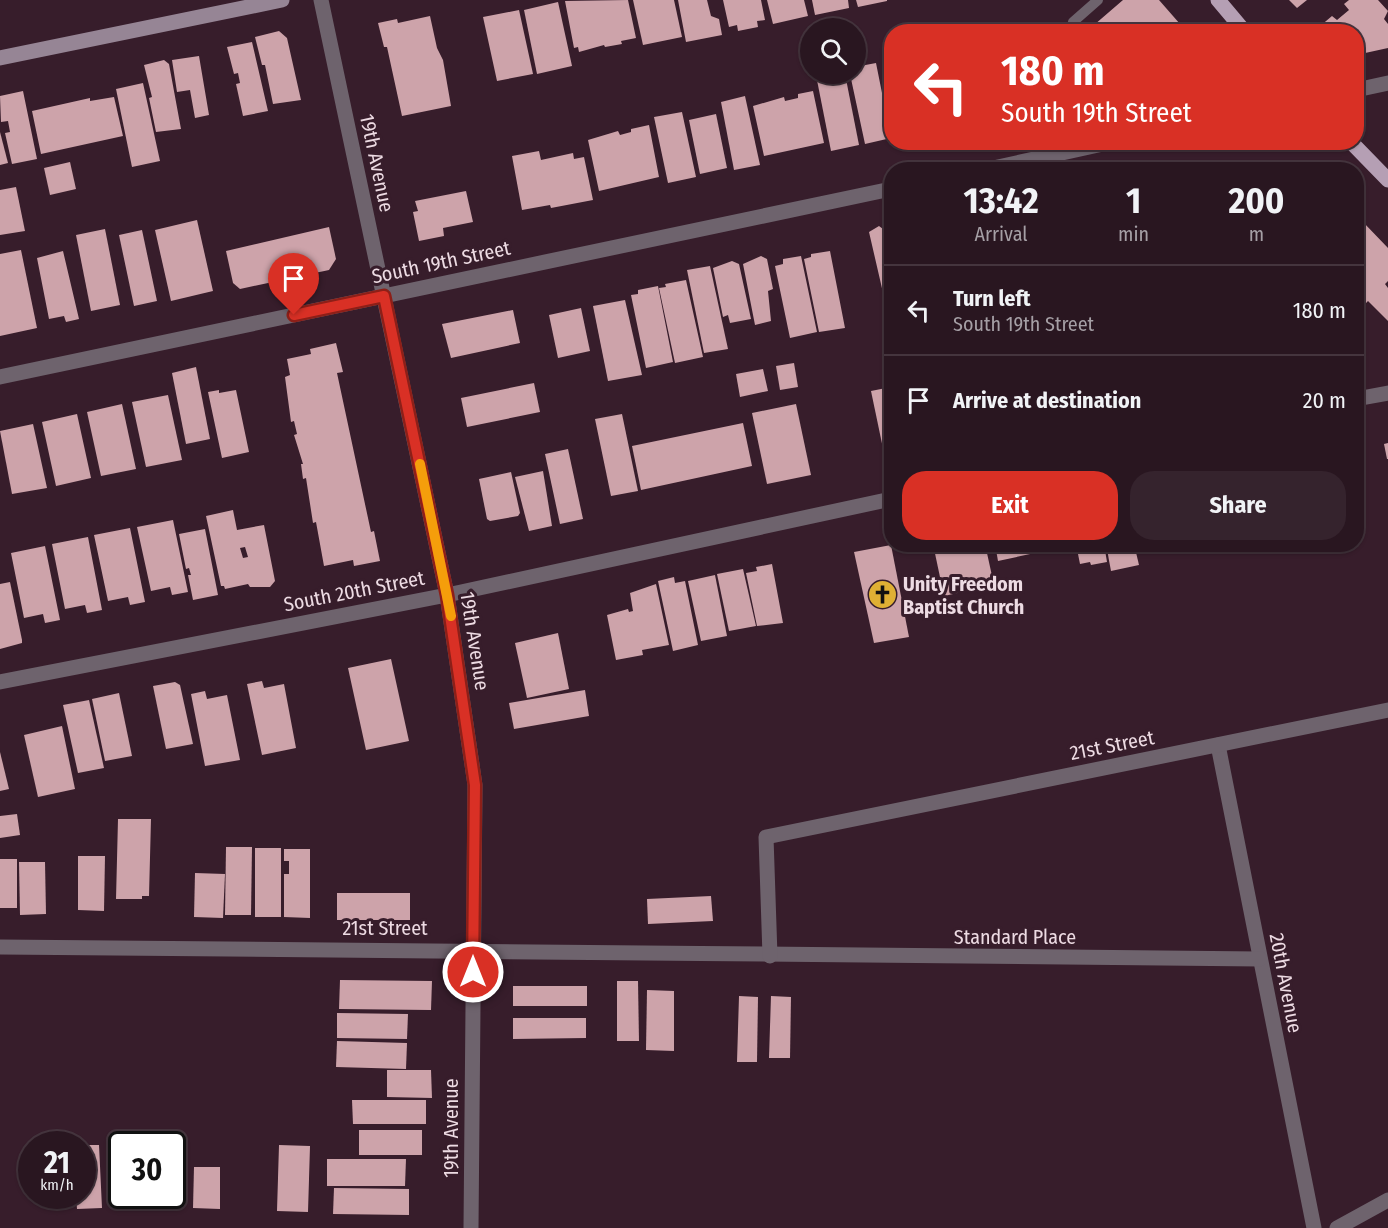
<!DOCTYPE html>
<html lang="en">
<head>
<meta charset="utf-8">
<style>
  body { margin:0; font-family:"Fira Sans Condensed",sans-serif; background:#35232d; color:#f1f3f6; height:100vh; display:flex; flex-direction:column; font-size:22px; white-space:nowrap }
  * { box-sizing:border-box; margin:0 }
  p { font-size:20px; color:#a59fa5 }
  .icon { flex:none; width:33px; height:33px; fill:none; stroke:currentColor; stroke-width:2; stroke-linecap:round; stroke-linejoin:round }
  .map { position:relative; flex:1; overflow:hidden }
  .panel { position:absolute; left:884px; top:162px; width:480px; height:390px; display:flex; flex-direction:column; background:#291620; border-radius:24px; box-shadow:0 2px 4px #0004,0 0 0 2px #45353e }
  .panel>* { flex:none }
  .top-card { position:absolute; left:884px; top:24px; width:480px; height:126px; border-radius:24px; box-shadow:0 2px 4px #0004,0 0 0 2px #45353e; background:#d93025; color:#fff; overflow:hidden }
  .tools { position:absolute; left:800px; top:18px; display:grid; gap:12px }
  .tools a { display:grid; place-items:center; width:66px; height:66px; border-radius:50%; background:#291620; box-shadow:0 2px 4px #0004,0 0 0 2px #45353e; font-size:30px }
  .speed { position:absolute; left:18px; top:1131px; display:flex; gap:12px; font-size:30px; font-weight:700; text-align:center }
  .speed>* { display:grid; place-content:center; width:78px; height:78px; border-radius:50%; background:#291620; box-shadow:0 2px 4px #0004,0 0 0 2px #45353e; line-height:1 }
  .speed small { font-size:15px; font-weight:400 }
  .speed .limit { border:3px solid #111; border-radius:9px; background:#fff; color:#111 }
  .pin { position:absolute; display:grid; place-items:center; width:51px; height:51px; color:#fff; margin:-62px -26px; border-radius:50% 50% 50% 0; rotate:-45deg; box-shadow:0 0 6px #0007 }
  .pin .icon { rotate:45deg }
  .me { position:absolute; width:66px; margin:-33px; rotate:0deg; stroke-linejoin:round; filter:drop-shadow(0 0 4px #0008) }
  .turn { display:flex; align-items:center; gap:21px; height:126px; padding:0 18px; font-size:27px }
  .turn .icon { width:78px; height:78px; stroke-width:2.5 }
  .turn b { display:block; font-size:42px; line-height:51px }
  .eta { display:flex; justify-content:space-evenly; align-items:center; height:102px; text-align:center }
  .eta b { font-size:36px; font-weight:700; line-height:42px }
  .cta { display:flex; gap:12px; margin-top:auto; padding:12px 18px }
  .cta a { flex:1; height:69px; border-radius:24px; background:#d93025; color:#fff; font-size:24px; font-weight:700; line-height:69px; text-align:center }
  .cta a+a { background:#35232d; color:#f1f3f6 }
  ul { padding:0; list-style:none }
  li { display:flex; align-items:center; gap:18px; height:90px; padding:0 18px; border-top:2px solid #45353e }
  li div { flex:1 }
  li b { display:block; font-size:22px }
  li em { font-style:normal }
  .map>svg:first-child { display:block }
  .building { fill:#cda3aa; fill-rule:evenodd }
  .lines { fill:none; stroke-linecap:round; stroke-linejoin:round }
  .lane { stroke:#6e636d; stroke-width:10 }
  .street { stroke:#6e636d; stroke-width:15 }
  .secondary { stroke:#968595; stroke-width:15 }
  .primary { stroke:#b59fb4; stroke-width:15 }
  .route-casing { stroke:#8d1f18; stroke-width:15 }
  .route { stroke:#d93025; stroke-width:10 }
  .slow { stroke:#f59e0b; stroke-width:10 }
  .labels { text-anchor:middle; stroke-width:6; stroke-linejoin:round; paint-order:stroke }
  .street-label { font-size:20px; fill:#eddbe3; stroke:#371d2b }
  .poi-label { font-size:20px; font-weight:bold; fill:#eddbe3; stroke:#371d2b; text-anchor:start }
</style>
</head>
<body>
<div class="map">
<svg width="1388" height="1228" viewBox="0 0 1388 1228">
  <rect width="100%" height="100%" fill="#371d2b"/>
  <g class="building">
    <path d="M628,0L636,38L621,41L622,44L605,47L604,45L579,52L578,47L574,48L565,1Z"/>
    <path d="M633,0H674L682,37L643,45Z"/>
    <path d="M678,0H707L711,16L719,19L722,35L686,42Z"/>
    <path d="M723,0H761L765,20L757,21L758,27L738,31L737,25L729,27Z"/>
    <path d="M767,0H804L808,16L773,24Z"/>
    <path d="M812,0H848L849,8L815,15Z"/>
    <path d="M856,0H887V1L858,7Z"/>
    <path d="M1123,0H1159L1187,32H1092L1097,28L1094,25Z"/>
    <path d="M1289,0H1307L1297,8Z"/>
    <path d="M1349,0H1378L1388,11L1384,19L1388,24V48L1356,55V32H1313L1332,16L1337,20L1349,10L1344,4Z"/>
    <path d="M558,2L572,66L537,74L524,10Z"/>
    <path d="M519,10L533,74L497,81L483,17Z"/>
    <path d="M430,16L437,48L443,60L451,106L402,116L387,47H384L378,23L397,19L398,23Z"/>
    <path d="M279,31L287,38L301,100L273,104L265,65H262L255,37Z"/>
    <path d="M252,42L268,111L243,116L236,84L240,83L238,73L234,74L227,47Z"/>
    <path d="M199,56L209,115L195,118L190,90L177,92L172,60Z"/>
    <path d="M891,56V96H890L882,58Z"/>
    <path d="M164,60L169,64L181,129L156,132L149,98L152,97L144,65Z"/>
    <path d="M876,63L891,138L865,144L850,74H855V67Z"/>
    <path d="M824,74H845L859,145L831,151L816,75Z"/>
    <path d="M143,83L160,161L132,167L116,89Z"/>
    <path d="M23,91L37,159L12,164L5,133L10,132L8,121L1,122L0,96Z"/>
    <path d="M813,91L824,143L764,156L753,106L784,97L785,101L798,98V94Z"/>
    <path d="M745,96L760,165L734,170L721,102Z"/>
    <path d="M114,97L123,136L41,154L32,111L90,98V101Z"/>
    <path d="M682,112L696,177L668,183L654,117Z"/>
    <path d="M716,114L727,168L700,174L689,120Z"/>
    <path d="M649,125L659,177L599,191L588,140L618,131L620,135L631,132V129Z"/>
    <path d="M0,132L8,163L0,165Z"/>
    <path d="M539,151L541,160L573,153L574,159L584,157L593,200L551,208L550,205L522,210L512,156Z"/>
    <path d="M70,162L76,189L50,195L44,168Z"/>
    <path d="M16,187L25,231L0,235V190Z"/>
    <path d="M466,191L473,222L443,228L444,236L419,241L413,212L418,211L415,201Z"/>
    <path d="M197,220L213,291L171,301L155,230Z"/>
    <path d="M1363,222L1388,248V281L1385,284L1388,288V321L1368,301L1356,313V230Z"/>
    <path d="M879,226L883,229L891,227V295L884,297L869,232Z"/>
    <path d="M329,227L336,259L329,270L240,289L233,283L226,251Z"/>
    <path d="M105,229L120,305L91,311L76,235Z"/>
    <path d="M142,230L157,301L134,306L119,235Z"/>
    <path d="M21,250L37,328L0,336V254Z"/>
    <path d="M63,251L79,319L66,322L64,316L49,319L37,258Z"/>
    <path d="M830,251L845,328L819,332L804,259L811,257V254Z"/>
    <path d="M761,256L767,259L773,289L768,291L771,321L755,325L743,264Z"/>
    <path d="M801,256L817,332L790,338L775,266L783,264V259Z"/>
    <path d="M732,261L739,264L751,319L730,323L728,315L723,317L713,268Z"/>
    <path d="M710,266L728,349L704,353L687,270Z"/>
    <path d="M686,280L703,357L675,363L659,288L666,287L665,284Z"/>
    <path d="M658,286L673,362L646,368L631,295L638,294V290Z"/>
    <path d="M625,300L642,375L608,381L593,306Z"/>
    <path d="M581,308L590,351L558,358L549,315Z"/>
    <path d="M513,310L520,343L451,358L442,324Z"/>
    <path d="M336,343L343,372L337,373L371,532L374,531L380,561L354,566L353,560L324,566L316,522L313,523L306,478L303,479L301,464H303L294,435L297,434L294,421L291,422L285,377L290,375L287,359L311,354L310,349Z"/>
    <path d="M794,363L798,387L780,390L776,366Z"/>
    <path d="M196,367L210,439L186,444L172,373Z"/>
    <path d="M763,369L768,391L740,397L736,374Z"/>
    <path d="M534,383L540,412L467,427L461,398Z"/>
    <path d="M891,387V457L885,458L871,391Z"/>
    <path d="M219,390V393L236,390L249,452L222,458L208,392Z"/>
    <path d="M168,395L182,460L146,467L132,402Z"/>
    <path d="M122,404L136,469L101,476L87,412Z"/>
    <path d="M796,404L811,475L767,484L752,413Z"/>
    <path d="M77,414L91,478L56,486L42,422Z"/>
    <path d="M622,414L638,491L611,496L595,419Z"/>
    <path d="M743,423L752,466L641,490L632,446Z"/>
    <path d="M33,424L47,488L12,494L0,431Z"/>
    <path d="M1388,443V459H1387L1384,444Z"/>
    <path d="M568,449L583,519L560,524L545,454Z"/>
    <path d="M1356,464L1364,505L1356,506Z"/>
    <path d="M543,471L552,526L529,531L515,477Z"/>
    <path d="M511,472L520,513L518,516L490,521L487,519L479,479Z"/>
    <path d="M233,510L237,530L264,525L275,581L270,587H250L248,584L225,589L224,586H221L206,516ZM245,547L248,557L243,558L240,548Z"/>
    <path d="M173,520L188,592L172,595L170,587L151,591L137,527Z"/>
    <path d="M130,528L145,602L130,605L128,597L108,601L94,535Z"/>
    <path d="M205,529L218,595L193,600L188,575H191L189,568L186,569L179,534Z"/>
    <path d="M88,537L102,610L87,613L85,605L65,609L52,544Z"/>
    <path d="M933,544H985L994,585L944,596Z"/>
    <path d="M995,544H1048L1049,550L998,561Z"/>
    <path d="M1076,544H1104L1107,562L1091,565L1090,562L1080,564Z"/>
    <path d="M1106,544H1134L1139,565L1111,571Z"/>
    <path d="M891,545L909,637L874,643L854,552Z"/>
    <path d="M45,546L60,620L45,623L43,614L24,618L11,553Z"/>
    <path d="M772,564L783,623L757,626L746,573L757,571L756,567Z"/>
    <path d="M743,569L756,626L729,631L717,574Z"/>
    <path d="M715,575L727,636L701,641L688,581Z"/>
    <path d="M674,577L675,583L685,581L698,645L673,651L658,581Z"/>
    <path d="M10,582L22,640V643L0,649V584Z"/>
    <path d="M656,584L669,645L642,650L643,655L616,660L607,615L628,609L629,612L633,611L630,593Z"/>
    <path d="M558,633L569,689L527,698L515,643Z"/>
    <path d="M391,659L409,741L366,750L348,668Z"/>
    <path d="M262,681L264,688L284,684L296,748L262,755L247,684Z"/>
    <path d="M175,682L180,685L193,744L166,749L153,686Z"/>
    <path d="M585,690L589,716L514,729L509,703Z"/>
    <path d="M205,691L207,699L227,695L240,760L205,766L191,694Z"/>
    <path d="M119,693L132,756L105,761L92,699Z"/>
    <path d="M89,700L104,768L78,773L63,705Z"/>
    <path d="M62,726L75,789L38,797L24,735Z"/>
    <path d="M0,752L9,789L0,791Z"/>
    <path d="M17,814L20,835L0,838V816Z"/>
    <path d="M118,819H151L149,896H142V899H116Z"/>
    <path d="M226,847H252L251,915H225Z"/>
    <rect x="255" y="848" width="26" height="69"/>
    <path d="M284,849H310V918L284,917V874H289V861H284Z"/>
    <path d="M78,856H105L104,911L78,910Z"/>
    <rect x="0" y="859" width="17" height="49"/>
    <path d="M19,862H45L46,914L20,915Z"/>
    <path d="M195,873L225,874L223,918L194,917Z"/>
    <rect x="337" y="893" width="73" height="27"/>
    <path d="M711,896L713,921L648,924L647,899Z"/>
    <path d="M340,980L432,981L431,1010L339,1009Z"/>
    <path d="M617,981H638L639,1041H617Z"/>
    <rect x="513" y="986" width="74" height="20"/>
    <path d="M647,990L674,991V1051L646,1050Z"/>
    <path d="M739,996L758,997L757,1062H737Z"/>
    <path d="M771,996L791,997L790,1058H769Z"/>
    <path d="M337,1013L408,1014L407,1039L337,1038Z"/>
    <path d="M513,1018H586V1038L513,1039Z"/>
    <path d="M337,1041L407,1043L406,1069L336,1067Z"/>
    <path d="M387,1070H431L432,1098L387,1097Z"/>
    <path d="M352,1100H426V1124H353Z"/>
    <rect x="359" y="1130" width="63" height="25"/>
    <path d="M82,1145H99L102,1208L77,1209L76,1196H82Z"/>
    <path d="M279,1145L310,1146L308,1212L277,1211Z"/>
    <path d="M327,1159H406L405,1186H327Z"/>
    <path d="M194,1167H220V1209L193,1208Z"/>
    <path d="M334,1188L409,1189V1215L333,1214Z"/>
    <rect x="134" y="1196" width="27" height="13"/>
  </g>
  <g class="lines">
    <path class="lane" d="M1071,32L1073,22L1098,0"/>
    <g class="street">
      <path d="M321,0L447,595L475,785L471,1228"/>
      <path d="M1356,90L1388,83"/>
      <path d="M984,170L1112,142"/>
      <path d="M0,377L891,189"/>
      <path d="M1356,399L1388,393"/>
      <path d="M0,682L447,595L891,499"/>
      <path d="M1218,745L1314,1228"/>
      <path d="M0,947C420,949 840,956 1260,959"/>
      <path d="M770,956L766,837L1388,710"/>
      <path d="M1337,1228L1388,1200"/>
    </g>
    <path class="secondary" d="M0,58L282,0"/>
    <g class="primary">
      <path d="M1218,0L1245,32"/>
      <path d="M1351,142L1388,180"/>
    </g>
  </g>
  <g class="lines">
    <defs>
      <path id="route" d="M294,315L384,296L447,595L475,785L473,972"/>
    </defs>
    <use href="#route" class="route-casing"/>
    <use href="#route" class="route"/>
    <path class="slow" d="M420,464L451,616"/>
  </g>
  <defs>
    <symbol id="church-disc" viewBox="-11 -11 22 22"><circle r="9.5" fill="#dfb034" stroke="#371d2b"/><path d="M-1.2-6h2.4v3.5h3.3v2.4h-3.3V6h-2.4V-.1h-3.3v-2.4h3.3Z" fill="#111"/></symbol>
  </defs>
  <g fill-rule="evenodd">
    <use href="#church-disc" x="866" y="578" width="33" height="33"/>
  </g>
  <g class="labels">
    <g class="street-label">
      <text transform="translate(377 163) rotate(78)" y="7">19th Avenue</text>
      <text transform="translate(441 262) rotate(-12)" y="7">South 19th Street</text>
      <text transform="translate(354 591) rotate(-11)" y="7">South 20th Street</text>
      <text transform="translate(475 641) rotate(81)" y="7">19th Avenue</text>
      <text transform="translate(1112 745) rotate(-11)" y="7">21st Street</text>
      <text x="385" y="935">21st Street</text>
      <text x="1015" y="944">Standard Place</text>
      <text transform="translate(1286 983) rotate(79)" y="7">20th Avenue</text>
      <text transform="translate(451 1128) rotate(-90)" y="7">19th Avenue</text>
    </g>
    <g class="poi-label">
      <text x="903" y="591">Unity Freedom<tspan x="903" dy="23">Baptist Church</tspan></text>
    </g>
  </g>
</svg>
<div class="tools">
<a><svg class="icon" aria-label="search" viewBox="0 0 24 24"><circle cx="10" cy="10" r="6"/><path d="M15 15l6 6"/></svg></a>
</div>
<div class="speed"><div>21<small>km/h</small></div><div class="limit">30</div></div>
<div class="pin" style="left:294px;top:315px;background:#d93025"><svg class="icon" aria-label="arrive" viewBox="0 0 24 24"><path d="M6 21V4h12l-3 4 3 4H6"/></svg></div>
<svg class="me" style="left:473px;top:972px" viewBox="-20 -20 40 40"><circle r="17" fill="#d93025" stroke="#fff" stroke-width="3"/><path d="M0-11L8 9 0 5-8 9z" fill="#fff"/></svg>
<div class="top-card">
<div class="turn"><svg class="icon" aria-label="left" viewBox="0 0 24 24"><path d="M17 20v-9H6M10 6l-5 5 5 5"/></svg><div><b>180 m</b>South 19th Street</div></div>
</div>
<section class="panel">
<div class="eta">
<div><b>13:42</b><p>Arrival</p></div>
<div><b>1</b><p>min</p></div>
<div><b>200</b><p>m</p></div>
</div>
<ul>
<li><svg class="icon" aria-label="left" viewBox="0 0 24 24"><path d="M17 20v-9H6M10 6l-5 5 5 5"/></svg><div><b>Turn left</b><p>South 19th Street</p></div><em>180 m</em></li>
<li><svg class="icon" aria-label="arrive" viewBox="0 0 24 24"><path d="M6 21V4h12l-3 4 3 4H6"/></svg><div><b>Arrive at destination</b></div><em>20 m</em></li>
</ul>
<div class="cta"><a>Exit</a><a>Share</a></div>
</section>
</div>
</body>
</html>
